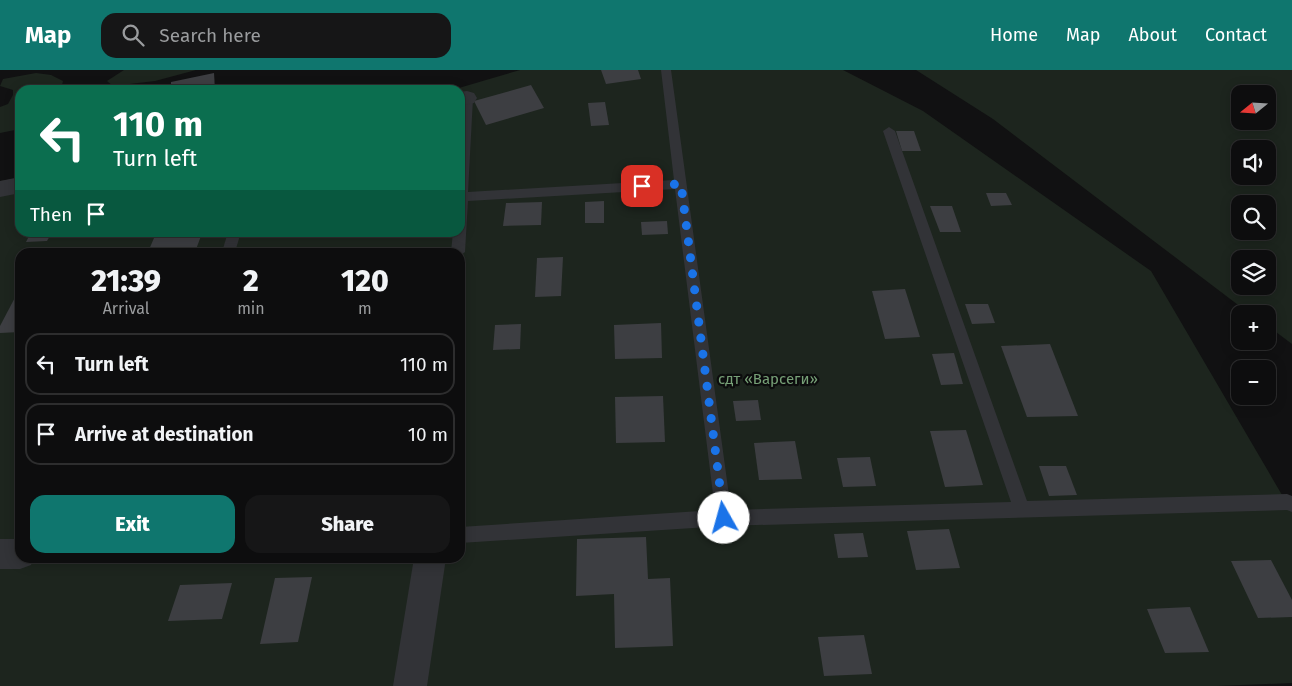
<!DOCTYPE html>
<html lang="en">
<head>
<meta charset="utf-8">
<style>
  body { margin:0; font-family:"Fira Sans",sans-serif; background:#161617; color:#f1f3f6; height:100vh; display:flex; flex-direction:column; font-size:19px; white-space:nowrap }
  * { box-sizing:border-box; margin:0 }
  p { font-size:16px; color:#9a9c9e }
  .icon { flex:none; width:28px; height:28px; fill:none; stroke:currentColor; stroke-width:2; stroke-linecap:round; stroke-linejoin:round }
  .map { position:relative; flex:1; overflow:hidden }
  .drawer { position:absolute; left:15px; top:178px; width:450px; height:315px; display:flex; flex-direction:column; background:#0d0d0e; border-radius:15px; box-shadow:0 2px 12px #0003,0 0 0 1px #2d2d2e }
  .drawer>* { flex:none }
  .top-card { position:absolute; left:15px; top:15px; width:450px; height:152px; border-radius:15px; box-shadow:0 2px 12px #0003,0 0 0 1px #2d2d2e; background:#0b6e4f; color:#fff; overflow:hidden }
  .needle { width:32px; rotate:252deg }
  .controls { position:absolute; left:1231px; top:15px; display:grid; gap:10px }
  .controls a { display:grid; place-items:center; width:45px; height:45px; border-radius:10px; background:#0d0d0e; box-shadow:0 2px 12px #0003,0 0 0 1px #2d2d2e; font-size:25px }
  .pin { position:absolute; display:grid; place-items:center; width:42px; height:42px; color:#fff; margin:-21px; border-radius:10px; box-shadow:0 2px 8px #0006 }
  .me { position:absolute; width:55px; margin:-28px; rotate:353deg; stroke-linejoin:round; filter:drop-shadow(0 0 4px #0008) }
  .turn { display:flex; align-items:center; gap:18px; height:105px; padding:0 15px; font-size:22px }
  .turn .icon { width:65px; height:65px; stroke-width:2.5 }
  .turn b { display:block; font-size:35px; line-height:42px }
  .then { display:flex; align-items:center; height:48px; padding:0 15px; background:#0003; gap:10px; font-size:19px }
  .eta { display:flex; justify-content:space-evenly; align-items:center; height:85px; text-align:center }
  .eta b { font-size:30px; font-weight:800; line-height:35px }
  .primary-button { display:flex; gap:10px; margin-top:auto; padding:10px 15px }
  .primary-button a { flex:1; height:58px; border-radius:15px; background:#0f766e; color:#fff; font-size:20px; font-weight:800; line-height:58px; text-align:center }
  .primary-button a+a { background:#161617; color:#f1f3f6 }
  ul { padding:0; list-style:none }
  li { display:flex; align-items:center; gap:15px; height:62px; margin:0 10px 8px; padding:0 5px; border:2px solid #2d2d2e; border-radius:15px }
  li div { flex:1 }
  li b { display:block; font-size:19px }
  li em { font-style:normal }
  header { display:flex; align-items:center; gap:30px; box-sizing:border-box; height:70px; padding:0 25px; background:#0f766e; color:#fff }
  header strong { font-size:24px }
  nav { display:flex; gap:28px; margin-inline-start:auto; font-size:18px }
  .search { width:350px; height:45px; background:#161617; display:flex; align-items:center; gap:12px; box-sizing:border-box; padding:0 18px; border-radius:15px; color:#9a9c9e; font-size:19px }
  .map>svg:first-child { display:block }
  .green { fill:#1d251e; fill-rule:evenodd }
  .building { fill:#3d3e42 }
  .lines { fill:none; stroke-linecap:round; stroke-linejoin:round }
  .lane { fill:#323337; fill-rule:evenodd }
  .street { fill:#323337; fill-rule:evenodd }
  .route { stroke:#1a73e8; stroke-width:9; stroke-dasharray:0 16.2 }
  .labels { text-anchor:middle; stroke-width:4.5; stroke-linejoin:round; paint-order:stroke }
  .park-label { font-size:15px; fill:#77a077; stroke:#0c0c0d }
</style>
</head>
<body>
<header>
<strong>Map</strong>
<div class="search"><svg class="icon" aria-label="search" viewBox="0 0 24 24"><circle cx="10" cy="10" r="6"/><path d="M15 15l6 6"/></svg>Search here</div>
<nav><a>Home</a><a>Map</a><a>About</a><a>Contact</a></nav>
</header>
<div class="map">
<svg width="1292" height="616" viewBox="0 0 1292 616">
  <rect width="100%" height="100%" fill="#111112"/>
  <g class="green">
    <path d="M124,0H196L155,11L113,16L107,11Z"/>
    <path d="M520,0H843L923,41L1151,201L1292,442V613L1217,616H0V111L20,108V162H460V20H452ZM20,182H460V488H20Z"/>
    <path d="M916,0H1292V274L1268,256V244H1250L993,49ZM1240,24H1268V51H1240ZM1240,79H1268V106H1240ZM1240,134H1268V161H1240ZM1240,189H1268V216H1240Z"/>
    <path d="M36,3L51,5L63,11L61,20H20V59L0,63V37L8,34L13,25V20L0,16L3,9Z"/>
  </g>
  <g class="building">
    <path d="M601,0H638L641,9L606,14Z"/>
    <path d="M214,3L215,20H171V12Z"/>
    <path d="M531,15L544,38L486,55L474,31Z"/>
    <path d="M605,32L609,55L591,56L588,33Z"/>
    <path d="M896,61H914L921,81H902Z"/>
    <path d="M986,123H1006L1012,135L991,136Z"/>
    <path d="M604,131V153H585V132Z"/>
    <path d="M542,132L541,155L503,156L506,133Z"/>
    <path d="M930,136H952L961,162H940Z"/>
    <path d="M667,151L668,164L642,165L641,152Z"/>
    <path d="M31,162H52L47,171L26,172Z"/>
    <path d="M201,166L195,182H148L154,168Z"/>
    <path d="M563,187L561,226L535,227L537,188Z"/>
    <path d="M20,218V262L0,263V256Z"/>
    <path d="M905,219L920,267L885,269L872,221Z"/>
    <path d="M965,234H988L995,253L972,254Z"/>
    <path d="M661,253L662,288L615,289L614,255Z"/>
    <path d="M521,254L520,279L493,280L495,255Z"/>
    <path d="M1050,274L1078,346L1027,347L1001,276Z"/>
    <path d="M954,283L963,314L941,315L932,284Z"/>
    <path d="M663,326L665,372L616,373L615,327Z"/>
    <path d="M758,330L761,350L736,351L733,331Z"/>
    <path d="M966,360L983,415L945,417L930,361Z"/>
    <path d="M795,371L802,409L759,410L754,373Z"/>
    <path d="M870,387L876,416L843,417L837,388Z"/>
    <path d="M1039,396H1066L1077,425L1049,426Z"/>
    <path d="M949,459L960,498L916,500L907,461Z"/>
    <path d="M863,463L868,487L838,488L834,464Z"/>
    <path d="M646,467L648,509L670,508L673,576L615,578L614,524L576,526L577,469Z"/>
    <path d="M1271,490L1292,530V547L1258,548L1231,491Z"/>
    <path d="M312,507L298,572L260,574L275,508Z"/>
    <path d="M232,513L222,549L168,551L180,515Z"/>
    <path d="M1190,537L1209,582L1165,583L1147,539Z"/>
    <path d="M864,565L872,604L824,606L818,567Z"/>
  </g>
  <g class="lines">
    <g class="lane">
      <path d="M661,0H671L731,440L1011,432L883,61L889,57L895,61L1027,431L1287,424L1292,426V442L1287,440L724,456L460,473V457L715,440L675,119L468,131L465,182L460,186V182H451L453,162H460V50L463,25L467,24L473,28L468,122L674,110Z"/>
      <path d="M228,162H241L235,182H222Z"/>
    </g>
    <g class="street">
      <path d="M467,21L474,23L477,28L474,33L460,36V22Z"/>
      <path d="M20,107V123L0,127V111Z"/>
      <path d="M0,469H20V488H34L31,495L20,499H0Z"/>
      <path d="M414,488H446L427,616H393Z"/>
    </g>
  </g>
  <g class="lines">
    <path class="route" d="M642,116L681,114L724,448"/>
  </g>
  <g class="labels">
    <g class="park-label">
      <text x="768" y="314">сдт «Варсеги»</text>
    </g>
  </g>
</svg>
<div class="controls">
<a><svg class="needle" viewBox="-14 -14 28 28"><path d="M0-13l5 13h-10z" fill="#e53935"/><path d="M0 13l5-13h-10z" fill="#9a9c9e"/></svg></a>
<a><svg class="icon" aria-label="sound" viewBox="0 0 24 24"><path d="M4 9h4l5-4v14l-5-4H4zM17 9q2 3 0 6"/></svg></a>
<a><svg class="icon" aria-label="search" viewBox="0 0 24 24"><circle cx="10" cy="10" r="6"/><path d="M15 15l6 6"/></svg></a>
<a><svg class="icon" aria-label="layers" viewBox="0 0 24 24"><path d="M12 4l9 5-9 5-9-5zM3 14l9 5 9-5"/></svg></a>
<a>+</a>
<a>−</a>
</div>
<div class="pin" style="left:642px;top:116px;background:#d93025"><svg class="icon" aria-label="arrive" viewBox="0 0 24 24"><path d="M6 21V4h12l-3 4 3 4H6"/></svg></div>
<svg class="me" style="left:724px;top:448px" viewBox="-20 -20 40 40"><circle r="19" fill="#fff"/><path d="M0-13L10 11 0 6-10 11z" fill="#1a73e8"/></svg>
<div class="top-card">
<div class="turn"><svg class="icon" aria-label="left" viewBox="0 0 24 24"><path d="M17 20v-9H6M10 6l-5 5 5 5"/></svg><div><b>110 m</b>Turn left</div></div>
<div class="then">Then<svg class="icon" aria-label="arrive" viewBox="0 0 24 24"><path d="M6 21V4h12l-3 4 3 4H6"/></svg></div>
</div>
<section class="drawer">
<div class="eta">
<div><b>21:39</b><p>Arrival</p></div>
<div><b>2</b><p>min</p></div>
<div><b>120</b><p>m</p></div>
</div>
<ul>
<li><svg class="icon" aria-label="left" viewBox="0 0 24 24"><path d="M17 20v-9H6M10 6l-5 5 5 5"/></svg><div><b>Turn left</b></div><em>110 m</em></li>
<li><svg class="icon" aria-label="arrive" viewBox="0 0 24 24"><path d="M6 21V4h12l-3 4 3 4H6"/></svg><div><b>Arrive at destination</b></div><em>10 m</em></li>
</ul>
<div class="primary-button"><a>Exit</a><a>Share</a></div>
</section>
</div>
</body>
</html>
